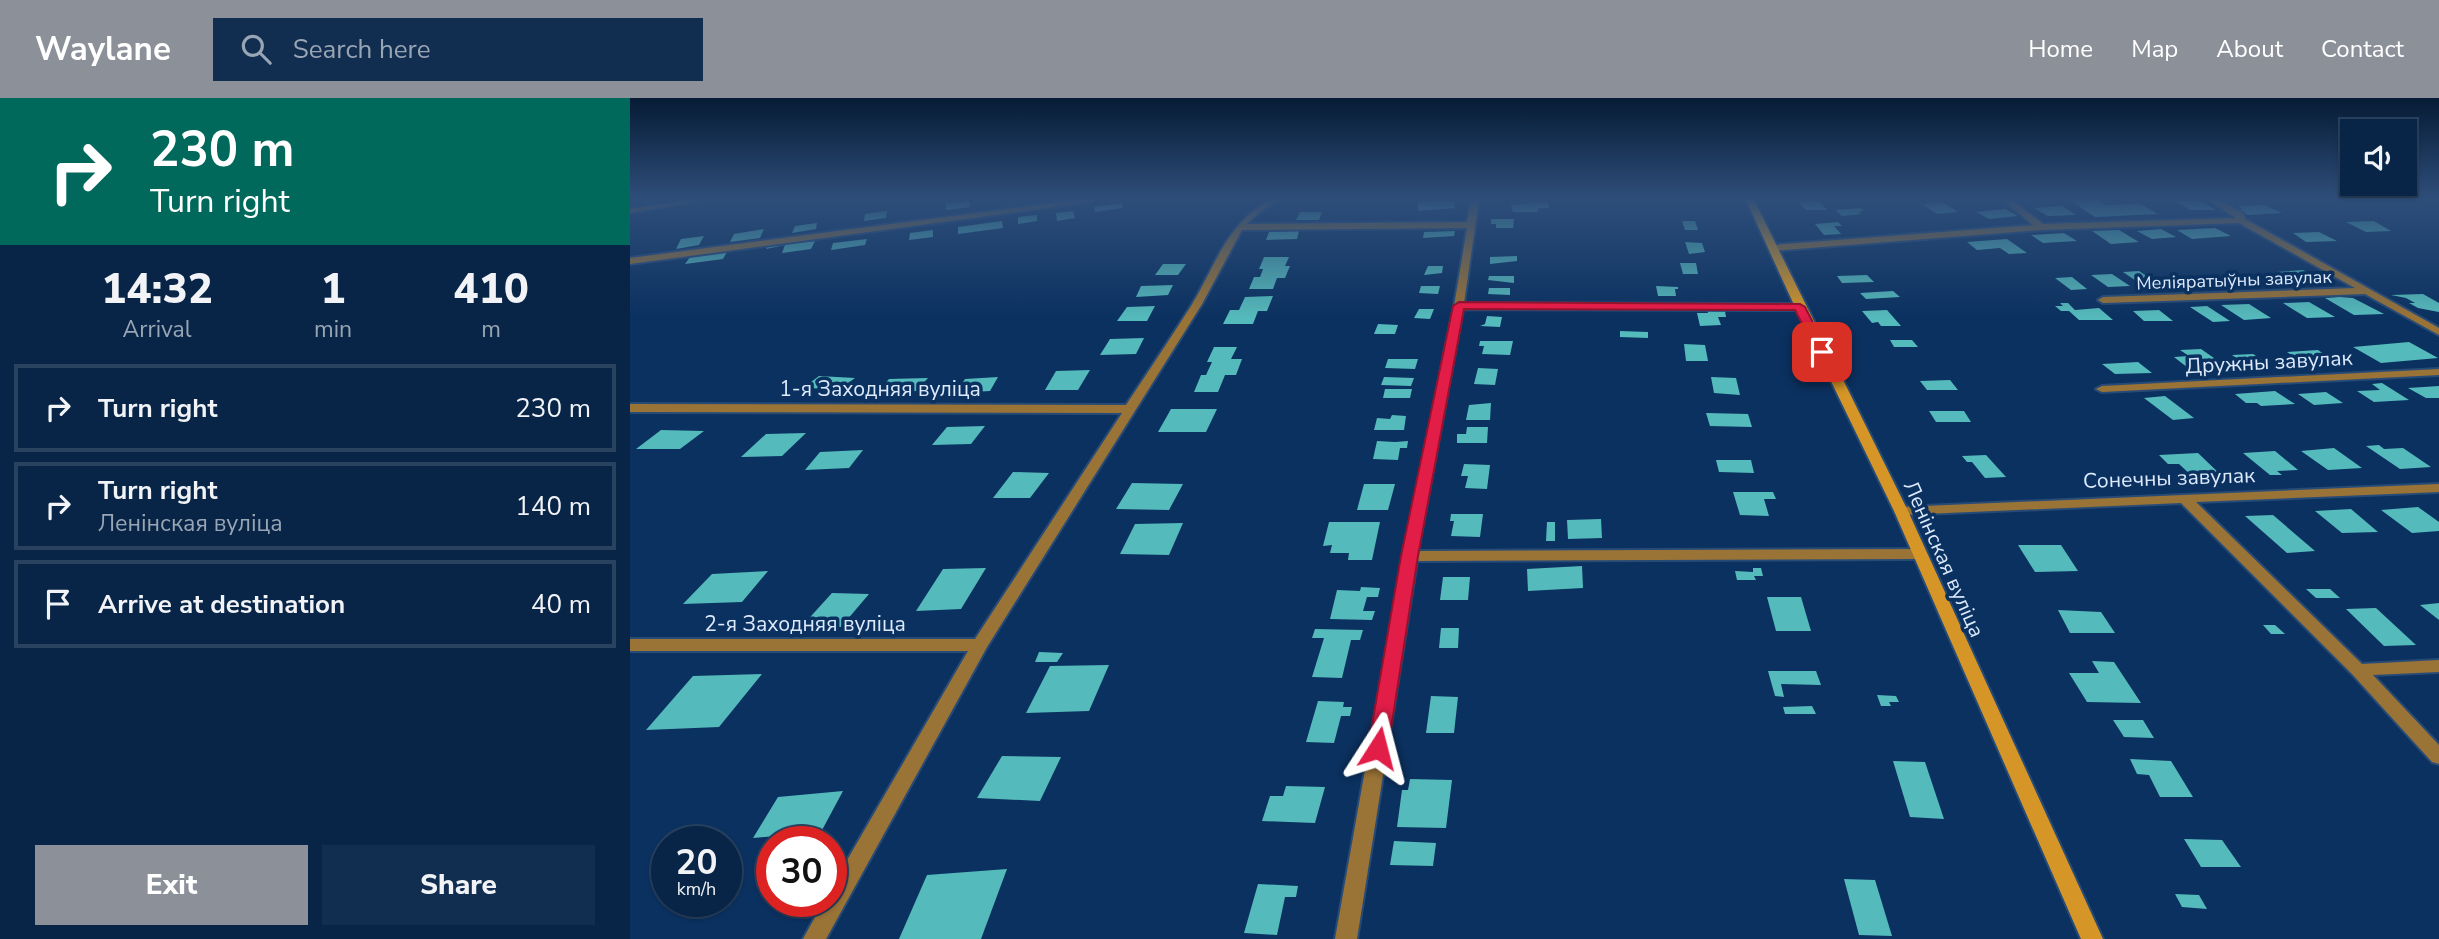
<!DOCTYPE html>
<html lang="en">
<head>
<meta charset="utf-8">
<style>
  body { margin:0; font-family:"Nunito Sans",sans-serif; background:#112d4f; color:#f1f3f6; height:100vh; display:flex; flex-direction:column; font-size:26px; white-space:nowrap }
  * { box-sizing:border-box; margin:0 }
  p { font-size:23px; color:#98a5b4 }
  .icon { flex:none; width:38px; height:38px; fill:none; stroke:currentColor; stroke-width:2; stroke-linecap:round; stroke-linejoin:round }
  .map { position:relative; flex:1; overflow:hidden }
  .details { display:flex; flex-direction:column; background:#082548; width:630px }
  .details>* { flex:none }
  .guide { background:#00695c; color:#fff; overflow:hidden }
  .tools { position:absolute; left:1710px; top:21px; display:grid; gap:14px }
  .tools a { display:grid; place-items:center; width:77px; height:77px; border-radius:0px; background:#082548; box-shadow:0 2px 5px #0004,0 0 0 2px #294260; font-size:35px }
  .speed { position:absolute; left:21px; top:728px; display:flex; gap:14px; font-size:35px; font-weight:700; text-align:center }
  .speed>* { display:grid; place-content:center; width:91px; height:91px; border-radius:50%; background:#082548; box-shadow:0 2px 5px #0004,0 0 0 2px #294260; line-height:1 }
  .speed small { font-size:18px; font-weight:400 }
  .speed .limit { border:10px solid #d22; background:#fff; color:#111 }
  .pin { position:absolute; display:grid; place-items:center; width:60px; height:60px; color:#fff; margin:-30px; border-radius:14px; box-shadow:0 4px 10px #0006 }
  .me { position:absolute; width:77px; margin:-38px; rotate:9deg; stroke-linejoin:round; filter:drop-shadow(0 0 5px #0008) }
  .turn { display:flex; align-items:center; gap:24px; height:147px; padding:0 35px; font-size:32px }
  .turn .icon { width:91px; height:91px; stroke-width:2.5 }
  .turn b { display:block; font-size:49px; line-height:60px }
  .eta { display:flex; justify-content:space-evenly; align-items:center; height:119px; text-align:center }
  .eta b { font-size:42px; font-weight:800; line-height:49px }
  .cta { display:flex; gap:14px; margin-top:auto; padding:14px 35px }
  .cta a { flex:1; height:80px; border-radius:0px; background:#8c9099; color:#fff; font-size:28px; font-weight:800; line-height:80px; text-align:center }
  .cta a+a { background:#112d4f; color:#f1f3f6 }
  ul { padding:0; list-style:none }
  li { display:flex; align-items:center; gap:21px; height:88px; margin:0 14px 10px; padding:0 21px; border:4px solid #294260; border-radius:0px }
  li div { flex:1 }
  li b { display:block; font-size:26px }
  li em { font-style:normal }
  header { display:flex; align-items:center; gap:42px; box-sizing:border-box; height:98px; padding:0 35px; background:#8c9099; color:#fff }
  header strong { font-size:33px }
  nav { display:flex; gap:38px; margin-inline-start:auto; font-size:24px }
  .search { width:490px; height:63px; background:#112d4f; display:flex; align-items:center; gap:18px; box-sizing:border-box; padding:0 24px; border-radius:0px; color:#98a5b4; font-size:26px }
  main { display:flex; flex:1; min-height:0 }
  .map>svg:first-child { display:block }
  .building { fill:#55babb }
  .lines { fill:none; stroke-linecap:round; stroke-linejoin:round }
  .street-casing { stroke:#284b76; stroke-width:4 }
  .secondary-casing { stroke:#284b76; stroke-width:4 }
  .street { fill:#9a7336; fill-rule:evenodd }
  .secondary { fill:#d59627; fill-rule:evenodd }
  .route { fill:#e11d48; stroke:#92132f; stroke-width:2 }
  .labels { text-anchor:middle; stroke-width:7; stroke-linejoin:round; paint-order:stroke }
  .far-street-label { font-size:18px; fill:#ddeafc; stroke:#0b3160 }
  .street-label { font-size:21px; fill:#ddeafc; stroke:#0b3160 }
</style>
</head>
<body>
<header>
<strong>Waylane</strong>
<div class="search"><svg class="icon" aria-label="search" viewBox="0 0 24 24"><circle cx="10" cy="10" r="6"/><path d="M15 15l6 6"/></svg>Search here</div>
<nav><a>Home</a><a>Map</a><a>About</a><a>Contact</a></nav>
</header>
<main>
<section class="details">
<div class="guide">
<div class="turn"><svg class="icon" aria-label="right" viewBox="0 0 24 24"><path d="M7 20v-9h11M14 6l5 5-5 5"/></svg><div><b>230 m</b>Turn right</div></div>
</div>
<div class="eta">
<div><b>14:32</b><p>Arrival</p></div>
<div><b>1</b><p>min</p></div>
<div><b>410</b><p>m</p></div>
</div>
<ul>
<li><svg class="icon" aria-label="right" viewBox="0 0 24 24"><path d="M7 20v-9h11M14 6l5 5-5 5"/></svg><div><b>Turn right</b></div><em>230 m</em></li>
<li><svg class="icon" aria-label="right" viewBox="0 0 24 24"><path d="M7 20v-9h11M14 6l5 5-5 5"/></svg><div><b>Turn right</b><p>Ленінская вуліца</p></div><em>140 m</em></li>
<li><svg class="icon" aria-label="arrive" viewBox="0 0 24 24"><path d="M6 21V4h12l-3 4 3 4H6"/></svg><div><b>Arrive at destination</b></div><em>40 m</em></li>
</ul>
<div class="cta"><a>Exit</a><a>Share</a></div>
</section>
<div class="map">
<svg width="1809" height="841" viewBox="0 0 1809 841">
  <rect width="100%" height="100%" fill="#0b3160"/>
  <g class="building">
    <path d="M1469,102L1476,107L1510,106L1528,116L1465,119L1441,103Z"/>
    <path d="M340,103V109L316,112V106Z"/>
    <path d="M824,103L825,110L788,113V104Z"/>
    <path d="M1189,103L1197,112H1176L1168,104Z"/>
    <path d="M1545,103H1570L1586,112H1560Z"/>
    <path d="M918,104L919,110H908V114H883L881,107Z"/>
    <path d="M1312,104L1328,114L1307,116L1292,106Z"/>
    <path d="M492,105L493,110L465,114L464,109Z"/>
    <path d="M1634,107L1652,115L1618,117L1607,111H1613L1607,108Z"/>
    <path d="M1432,108L1446,117L1418,118L1404,110Z"/>
    <path d="M1230,110L1234,113L1228,114L1232,116L1212,118L1205,112Z"/>
    <path d="M1375,111L1388,118L1359,121L1346,114Z"/>
    <path d="M257,113L256,120L234,123L235,116Z"/>
    <path d="M443,113L445,120L427,123L426,115Z"/>
    <path d="M670,114H692L689,122H666Z"/>
    <path d="M407,117V123L388,126V119Z"/>
    <path d="M861,121H884L883,130H866V126H861Z"/>
    <path d="M372,123L373,130L328,136V129Z"/>
    <path d="M1052,123H1065L1068,132H1055Z"/>
    <path d="M1744,123L1761,133L1736,134L1716,124Z"/>
    <path d="M1208,124L1212,128H1204L1211,136L1194,137L1185,126Z"/>
    <path d="M187,125L186,131L162,135L165,128Z"/>
    <path d="M1585,130L1601,138L1562,141L1547,132Z"/>
    <path d="M134,131L130,140L100,144L104,136Z"/>
    <path d="M1531,131L1546,139L1522,141L1507,133Z"/>
    <path d="M303,132V139L279,142L280,135Z"/>
    <path d="M1489,132L1509,144L1481,146L1462,133Z"/>
    <path d="M669,133L667,141L636,142L639,134Z"/>
    <path d="M825,133L824,138L793,140L794,134Z"/>
    <path d="M1689,134L1707,143L1676,144L1663,135Z"/>
    <path d="M1434,135L1447,143L1413,145L1401,137Z"/>
    <path d="M74,138L69,147L46,151L51,141Z"/>
    <path d="M237,141L235,147L201,152L203,145Z"/>
    <path d="M1377,141L1397,155L1379,156L1370,150L1347,152L1337,144Z"/>
    <path d="M185,143L181,151L152,155L155,147L136,151L138,148Z"/>
    <path d="M1055,144L1072,145L1075,154L1059,156Z"/>
    <path d="M97,154L93,161L55,166L60,159Z"/>
    <path d="M887,158V163L860,166V159Z"/>
    <path d="M634,159H659L655,168H660L655,180H647L643,191H619L624,179H630L633,171H629Z"/>
    <path d="M1050,165H1066L1068,176H1053Z"/>
    <path d="M533,166H556L548,177H525Z"/>
    <path d="M798,168H813L812,175L794,177Z"/>
    <path d="M1673,172L1696,184L1669,186L1648,178H1654L1647,174Z"/>
    <path d="M1509,173L1529,186L1512,187L1493,174Z"/>
    <path d="M1482,176L1500,188L1478,189L1461,177Z"/>
    <path d="M1237,177L1244,184L1212,185L1207,178Z"/>
    <path d="M859,178H884V185L858,182Z"/>
    <path d="M1442,179L1457,191L1441,192L1425,180Z"/>
    <path d="M543,187L538,197L506,199L511,188Z"/>
    <path d="M791,188H810L808,196L789,195Z"/>
    <path d="M1026,188L1048,189V191H1045L1046,198H1028Z"/>
    <path d="M859,190H880V197L858,196Z"/>
    <path d="M1263,193L1270,199L1236,201L1230,195Z"/>
    <path d="M1793,196L1809,205V214L1788,210L1779,205H1785L1776,200L1761,197Z"/>
    <path d="M643,198L637,213H628L623,226H593L600,212H609L615,199Z"/>
    <path d="M1710,199L1723,200L1754,216L1724,217L1695,200Z"/>
    <path d="M1679,204L1705,219L1677,220L1653,205Z"/>
    <path d="M1430,205H1438L1445,212L1469,210L1483,222H1449L1439,213H1431L1425,208H1433Z"/>
    <path d="M1619,206L1641,220L1614,222L1591,207Z"/>
    <path d="M525,208L517,223H487L497,209Z"/>
    <path d="M1577,208L1600,223L1583,224L1560,209Z"/>
    <path d="M789,211H804L800,221L784,220Z"/>
    <path d="M1077,212L1095,213L1096,219H1088L1091,227L1070,228L1067,215H1078Z"/>
    <path d="M1257,212L1271,228H1251L1248,224L1242,225L1232,213Z"/>
    <path d="M1529,212L1543,223H1514L1503,213Z"/>
    <path d="M857,218L872,219L870,229L850,228L855,226Z"/>
    <path d="M748,226L768,227L765,236H744Z"/>
    <path d="M990,233L1018,234V240L990,239Z"/>
    <path d="M514,240L506,256L470,257L480,241Z"/>
    <path d="M1260,242H1282L1288,249H1264Z"/>
    <path d="M850,243H883L880,257L852,256L854,248H849Z"/>
    <path d="M1779,244L1808,260L1751,265L1723,249Z"/>
    <path d="M1054,246L1075,247L1078,263H1056Z"/>
    <path d="M584,249H607L601,261H612L606,277H595L588,294H564L571,277H576L582,264H577Z"/>
    <path d="M1571,251L1594,267L1558,270L1544,259L1559,258L1550,252Z"/>
    <path d="M1688,252L1707,265L1675,266L1657,254Z"/>
    <path d="M1623,256L1640,267L1623,271L1602,257Z"/>
    <path d="M758,261H788L785,271L755,270Z"/>
    <path d="M1508,264L1522,275L1485,276L1472,266Z"/>
    <path d="M848,270L868,271L865,287L844,286Z"/>
    <path d="M460,272L448,292H415L426,273Z"/>
    <path d="M189,278L225,280L210,291L173,290Z"/>
    <path d="M368,279L360,293L326,295L335,281Z"/>
    <path d="M754,279L784,280L781,288L751,287Z"/>
    <path d="M1081,279L1106,280L1110,297L1084,295Z"/>
    <path d="M298,280L286,293L246,295L259,281Z"/>
    <path d="M1320,282L1328,292H1297L1290,283Z"/>
    <path d="M1752,285L1779,302L1744,304L1727,293L1750,292L1742,286Z"/>
    <path d="M1809,288V300H1796L1778,290Z"/>
    <path d="M755,291H782L780,300H753Z"/>
    <path d="M1645,293L1665,306L1631,308L1627,305H1616L1605,296Z"/>
    <path d="M1696,294L1713,305L1684,307L1668,296Z"/>
    <path d="M1535,298L1564,320L1543,322L1514,300Z"/>
    <path d="M861,305L860,322H836L839,307Z"/>
    <path d="M541,311H587L576,334H528Z"/>
    <path d="M1299,313H1334L1341,324H1306Z"/>
    <path d="M1076,315L1118,316L1122,329L1080,328Z"/>
    <path d="M762,317L776,318L774,332H744L747,320L760,321Z"/>
    <path d="M355,328L341,346L302,347L317,329Z"/>
    <path d="M837,329H858L857,345H827V336H836Z"/>
    <path d="M31,332L74,333L50,351H6Z"/>
    <path d="M176,335L152,358L111,359L136,336Z"/>
    <path d="M747,343L765,344L778,343L777,350H770L768,362L743,361Z"/>
    <path d="M1749,347L1754,351L1773,350L1801,369L1770,371L1736,348Z"/>
    <path d="M1704,350L1732,370L1698,372L1671,353Z"/>
    <path d="M233,352L219,370L175,372L190,354Z"/>
    <path d="M1645,353L1668,372L1647,373L1652,377H1640L1613,355Z"/>
    <path d="M1568,355L1592,378H1562L1549,366H1538L1529,357Z"/>
    <path d="M1356,357L1376,379L1355,380L1342,364H1337L1332,358Z"/>
    <path d="M1086,362H1121L1124,375L1089,374Z"/>
    <path d="M834,366L860,367L857,391L835,390L838,378H831Z"/>
    <path d="M383,374L419,375L400,400H363Z"/>
    <path d="M502,385L553,386L539,412L486,411Z"/>
    <path d="M734,386H765L758,412H727Z"/>
    <path d="M1103,394H1143L1146,401H1134L1139,418L1110,417Z"/>
    <path d="M1788,409L1809,424V433L1782,435L1751,412Z"/>
    <path d="M1721,411L1748,434L1712,435L1685,413Z"/>
    <path d="M821,416H853L850,439L821,438L824,423H820Z"/>
    <path d="M1643,417L1685,453L1657,455L1615,418Z"/>
    <path d="M971,421L972,440L938,441L937,422Z"/>
    <path d="M699,424H750L742,462H718L719,455H700L702,447L693,448Z"/>
    <path d="M917,424H925V443H916Z"/>
    <path d="M553,425L539,457L490,456L505,426Z"/>
    <path d="M1388,447H1431L1448,473L1405,474Z"/>
    <path d="M952,468L953,490L898,493L897,471Z"/>
    <path d="M356,470L331,511L286,513L313,471Z"/>
    <path d="M1123,470H1131L1133,478H1124L1126,482H1107L1105,473L1123,474Z"/>
    <path d="M138,473L112,504L53,506L82,476Z"/>
    <path d="M813,479H840L838,502H810Z"/>
    <path d="M731,489L750,490L748,499H737L733,513H745L742,522L700,521L707,492L730,493Z"/>
    <path d="M1676,491H1700L1710,500H1686Z"/>
    <path d="M202,495L239,496L211,529L172,528Z"/>
    <path d="M1137,499H1171L1181,533H1146Z"/>
    <path d="M1809,505V522L1790,507Z"/>
    <path d="M1746,510L1786,547L1754,548L1716,511Z"/>
    <path d="M1428,512L1471,514L1485,535H1440Z"/>
    <path d="M1633,527H1645L1655,536H1641Z"/>
    <path d="M811,530H829L828,550H809Z"/>
    <path d="M685,531L733,532L730,542H721L712,580L682,579L694,540H682Z"/>
    <path d="M409,554L433,555L427,564H405Z"/>
    <path d="M1462,563L1484,564L1511,605L1457,604L1439,575H1469Z"/>
    <path d="M479,567L459,613L396,615L420,568Z"/>
    <path d="M1138,573H1186L1191,587L1151,586L1154,599L1145,598Z"/>
    <path d="M132,576L89,629L16,632L63,578Z"/>
    <path d="M1247,597L1266,598L1269,604H1259L1261,608H1251Z"/>
    <path d="M801,598L828,599L824,635H796Z"/>
    <path d="M688,603L714,604L713,609H722L720,618H711L704,645L676,644Z"/>
    <path d="M1182,608L1186,616H1155L1153,609Z"/>
    <path d="M1483,622H1513L1524,640L1494,639Z"/>
    <path d="M372,658L431,659L410,703L347,700Z"/>
    <path d="M1500,661L1541,663L1563,699H1530L1519,677L1507,676Z"/>
    <path d="M1263,663L1295,664L1314,721L1280,719Z"/>
    <path d="M780,681L822,682L816,730L767,729L772,692H778Z"/>
    <path d="M656,688L695,689L685,725L632,723L640,698H653Z"/>
    <path d="M213,693L191,734L123,740L148,699Z"/>
    <path d="M1554,741L1592,742L1611,769H1571Z"/>
    <path d="M764,743L806,745L803,768L760,767Z"/>
    <path d="M377,771L351,841H269L297,777Z"/>
    <path d="M1214,781L1245,782L1262,838L1229,837Z"/>
    <path d="M628,786L668,788L666,799H655L647,837L614,835Z"/>
    <path d="M1545,796L1569,797L1577,811L1552,809Z"/>
  </g>
  <g class="lines">
    <defs>
      <g id="street">
        <path d="M57,102H75L0,115V111Z"/>
        <path d="M446,102H466L462,104L0,166V160Z"/>
        <path d="M640,102H649L630,114L617,126L837,124L841,102H849L834,205L1170,206L1175,209L1170,212L833,211L788,453L1290,451L1297,456L1290,461L787,463L727,841H705L773,458L824,208L837,130L612,132L572,206L357,549L196,841H173L194,803H201V790L338,553H0V541H345L492,315L0,314V306L496,307C518,274 540,241 561,208C586,167 596,126 640,102Z"/>
        <path d="M1373,102H1382L1413,126L1606,120L1578,102H1588L1613,115L1615,121L1809,230V237L1735,196L1473,205L1468,202L1473,199L1725,190L1609,125L1411,132L1142,153L1138,150L1142,147L1403,127Z"/>
        <path d="M1809,271V277L1472,294L1466,291L1472,288Z"/>
        <path d="M1809,386V394L1566,404L1732,566L1809,562V574L1743,577L1809,647V666L1802,664L1722,576L1551,405L1271,417L1264,413L1271,409Z"/>
      </g>
      <path id="secondary" d="M1116,102H1124L1278,413L1473,841H1451L1264,413L1165,209Z"/>
    </defs>
    <use href="#street" class="street-casing"/>
    <use href="#secondary" class="secondary-casing"/>
    <use href="#street" class="street"/>
    <use href="#secondary" class="secondary"/>
  </g>
  <linearGradient id="sky" x2="0" y2="1"><stop stop-color="#061b35"/><stop offset="0.46" stop-color="#2e4e7a"/><stop offset="1" stop-color="#2e4e7a" stop-opacity="0"/></linearGradient>
  <rect width="1809" height="220" fill="url(#sky)"/>
  <path class="route" d="M829,204L1170,206L1175,209L1198,254L1192,258L1188,257L1165,212L834,211L788,458L758,650L755,656L748,658L741,656L738,650L771,458L823,208Z"/>
  <g class="labels">
    <g class="far-street-label">
      <text transform="translate(1604 182) rotate(-2)" y="6">Меліяратыўны завулак</text>
    </g>
    <g class="street-label">
      <text transform="translate(1639 264) rotate(-3)" y="7">Дружны завулак</text>
      <text x="250" y="298">1-я Заходняя вуліца</text>
      <text transform="translate(1539 380) rotate(-2)" y="7">Сонечны завулак</text>
      <text transform="translate(1314 461) rotate(66)" y="7">Ленінская вуліца</text>
      <text x="175" y="533">2-я Заходняя вуліца</text>
    </g>
  </g>
</svg>
<div class="tools">
<a><svg class="icon" aria-label="sound" viewBox="0 0 24 24"><path d="M4 9h4l5-4v14l-5-4H4zM17 9q2 3 0 6"/></svg></a>
</div>
<div class="speed"><div>20<small>km/h</small></div><div class="limit">30</div></div>
<div class="pin" style="left:1192px;top:254px;background:#d93025"><svg class="icon" aria-label="arrive" viewBox="0 0 24 24"><path d="M6 21V4h12l-3 4 3 4H6"/></svg></div>
<svg class="me" style="left:748px;top:650px" viewBox="-20 -20 40 40"><path d="M0-17L14 15 0 8-14 15z" fill="#e11d48" stroke="#fff" stroke-width="4"/></svg>
</div>
</main>
</body>
</html>
